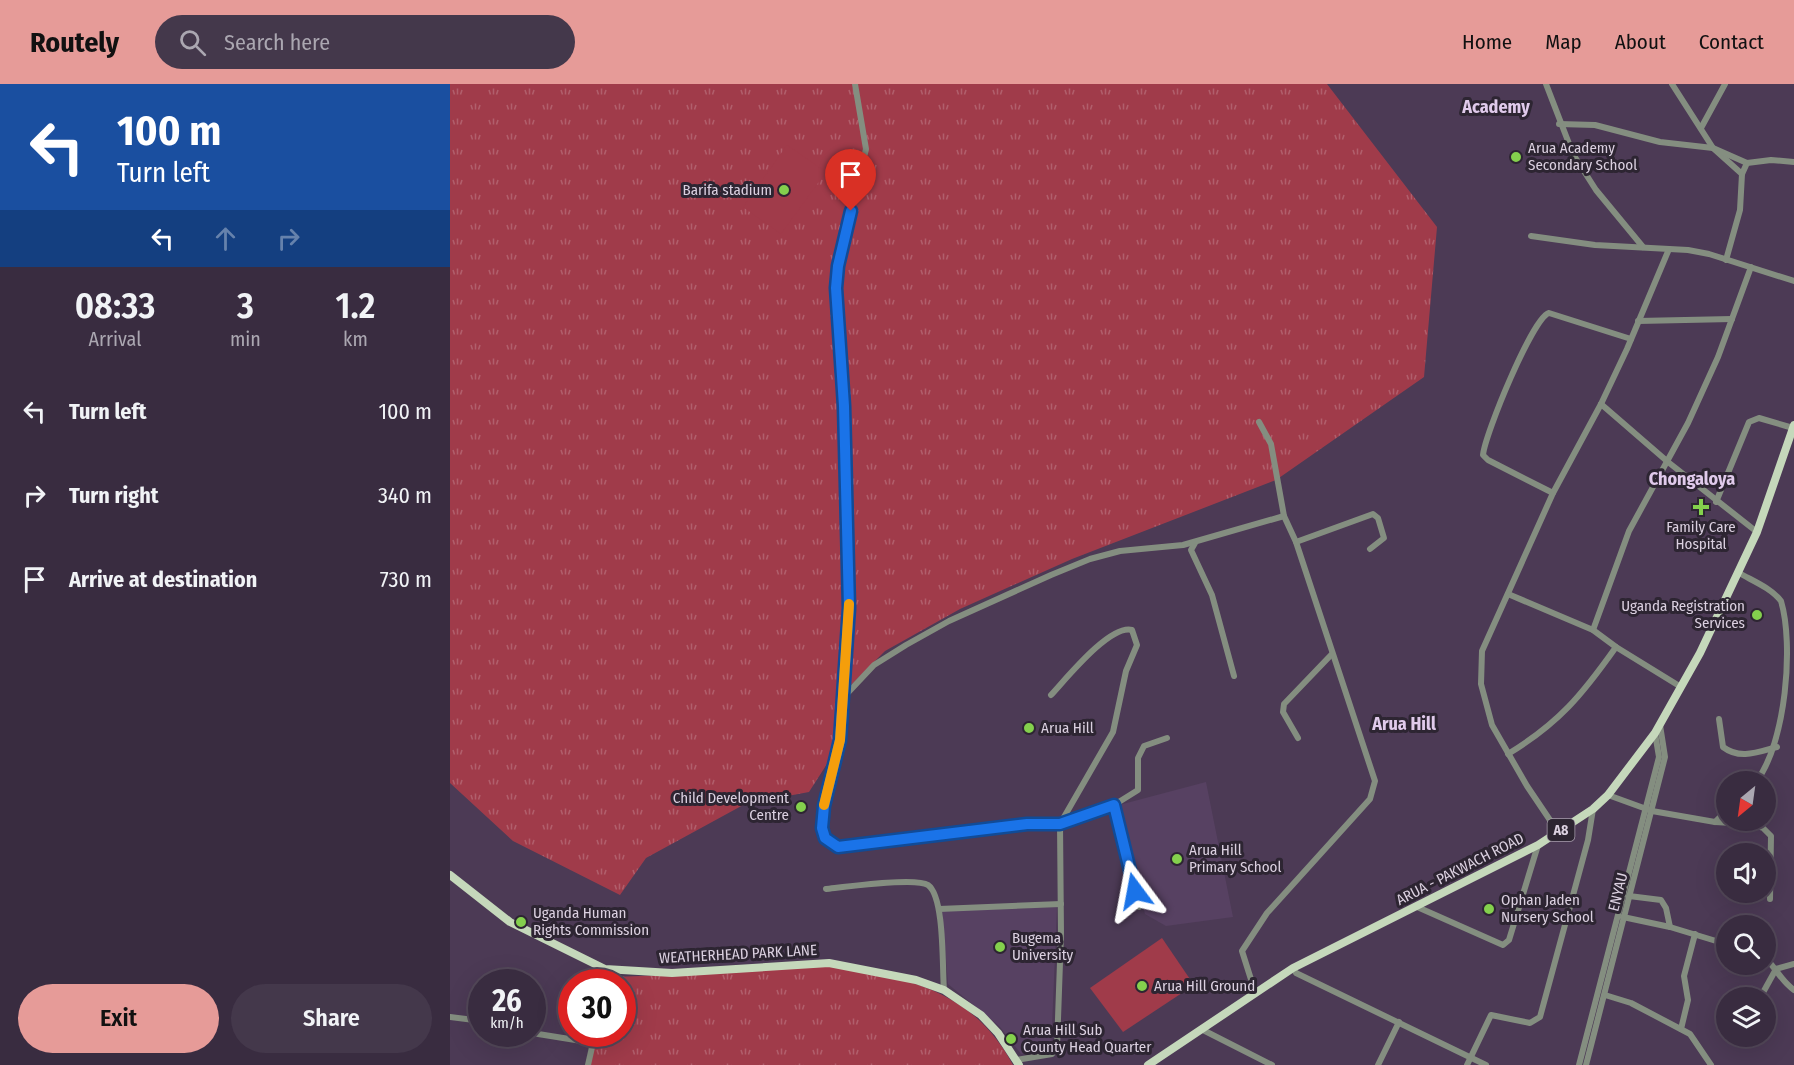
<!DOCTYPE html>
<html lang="en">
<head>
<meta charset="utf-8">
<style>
  body { margin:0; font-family:"Fira Sans Condensed",sans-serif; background:#44384b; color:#f1f3f6; height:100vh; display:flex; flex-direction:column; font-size:22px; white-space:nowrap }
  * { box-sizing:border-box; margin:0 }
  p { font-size:20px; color:#aba7b1 }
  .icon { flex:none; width:33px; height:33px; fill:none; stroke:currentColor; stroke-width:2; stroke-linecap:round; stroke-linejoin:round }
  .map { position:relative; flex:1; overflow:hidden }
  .panel { display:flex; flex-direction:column; background:#392c40; width:450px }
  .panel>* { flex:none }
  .top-card { background:#1a4fa0; color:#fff; overflow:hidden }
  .needle { width:39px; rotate:209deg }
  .buttons { position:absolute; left:1266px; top:687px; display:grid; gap:12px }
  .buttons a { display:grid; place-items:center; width:60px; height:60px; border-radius:50%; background:#392c40; box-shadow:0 6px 24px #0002,0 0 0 2px #534859; font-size:30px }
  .speed { position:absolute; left:18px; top:885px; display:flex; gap:12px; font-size:30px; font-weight:700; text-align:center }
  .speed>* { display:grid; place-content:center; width:78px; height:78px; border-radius:50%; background:#392c40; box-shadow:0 6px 24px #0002,0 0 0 2px #534859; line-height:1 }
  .speed small { font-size:15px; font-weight:400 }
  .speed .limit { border:9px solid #d22; background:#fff; color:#111 }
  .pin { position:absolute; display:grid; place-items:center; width:51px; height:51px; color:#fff; margin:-62px -26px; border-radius:50% 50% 50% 0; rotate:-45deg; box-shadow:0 0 6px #0007 }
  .pin .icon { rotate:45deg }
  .me { position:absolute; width:66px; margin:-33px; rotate:347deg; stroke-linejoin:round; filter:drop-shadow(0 0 4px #0008) }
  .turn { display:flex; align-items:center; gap:21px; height:126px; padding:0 18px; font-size:27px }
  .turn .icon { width:78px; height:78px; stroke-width:2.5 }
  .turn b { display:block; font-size:42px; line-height:51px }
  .lanes { display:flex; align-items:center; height:57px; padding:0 18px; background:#0003; justify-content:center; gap:30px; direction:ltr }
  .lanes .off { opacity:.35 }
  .eta { display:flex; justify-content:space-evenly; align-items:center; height:102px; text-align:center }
  .eta b { font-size:36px; font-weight:600; line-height:42px }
  .button { display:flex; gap:12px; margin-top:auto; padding:12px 18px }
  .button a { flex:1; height:69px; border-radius:36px; background:#e69b98; color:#111; font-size:24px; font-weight:600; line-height:69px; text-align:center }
  .button a+a { background:#44384b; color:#f1f3f6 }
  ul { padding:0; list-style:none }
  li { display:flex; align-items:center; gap:18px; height:84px; padding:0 18px }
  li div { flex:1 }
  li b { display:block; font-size:22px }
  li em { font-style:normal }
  header { display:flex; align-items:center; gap:36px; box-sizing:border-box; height:84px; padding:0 30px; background:#e69b98; color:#111 }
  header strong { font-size:28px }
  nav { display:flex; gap:33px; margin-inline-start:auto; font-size:21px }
  .search { width:420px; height:54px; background:#44384b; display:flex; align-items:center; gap:15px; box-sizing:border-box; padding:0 21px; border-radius:33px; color:#aba7b1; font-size:22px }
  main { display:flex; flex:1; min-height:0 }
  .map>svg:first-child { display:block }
  .built { fill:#574162 }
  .grass { fill:url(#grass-tufts) }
  .park { fill:#a03b4a }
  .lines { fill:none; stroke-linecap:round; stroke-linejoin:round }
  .minor { stroke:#848e80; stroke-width:6 }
  .major { stroke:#c5d8bb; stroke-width:8 }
  .route-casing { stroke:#114b97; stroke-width:15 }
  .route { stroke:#1a73e8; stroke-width:10 }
  .slow { stroke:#f59e0b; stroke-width:10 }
  .poi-dot { fill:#84d04d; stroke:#2d2532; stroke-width:2 }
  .labels { text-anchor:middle; stroke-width:6; stroke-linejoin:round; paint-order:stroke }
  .shield { fill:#2d2532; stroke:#a79dac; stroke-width:1.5 }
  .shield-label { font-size:14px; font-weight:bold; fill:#dbd0e0 }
  .poi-label { font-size:15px; fill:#dbd0e0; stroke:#2d2532; text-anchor:start }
  .street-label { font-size:15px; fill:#dbd0e0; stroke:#2d2532 }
  .quarter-label { font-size:18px; font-weight:bold; fill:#e0caeb; stroke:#2d2532 }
</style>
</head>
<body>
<header>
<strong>Routely</strong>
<div class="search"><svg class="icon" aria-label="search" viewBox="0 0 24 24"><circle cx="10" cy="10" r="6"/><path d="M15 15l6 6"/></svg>Search here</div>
<nav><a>Home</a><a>Map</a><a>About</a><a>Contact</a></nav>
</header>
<main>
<section class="panel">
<div class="top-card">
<div class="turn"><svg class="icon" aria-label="left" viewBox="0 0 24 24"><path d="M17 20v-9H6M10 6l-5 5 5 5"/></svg><div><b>100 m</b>Turn left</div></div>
<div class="lanes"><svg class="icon" aria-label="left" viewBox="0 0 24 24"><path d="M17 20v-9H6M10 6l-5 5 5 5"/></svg><svg class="icon off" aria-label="ahead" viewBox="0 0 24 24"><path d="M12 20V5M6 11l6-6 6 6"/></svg><svg class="icon off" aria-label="right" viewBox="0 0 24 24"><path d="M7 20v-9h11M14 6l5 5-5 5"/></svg></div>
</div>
<div class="eta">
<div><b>08:33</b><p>Arrival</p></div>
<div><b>3</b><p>min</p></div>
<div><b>1.2</b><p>km</p></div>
</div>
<ul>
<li><svg class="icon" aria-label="left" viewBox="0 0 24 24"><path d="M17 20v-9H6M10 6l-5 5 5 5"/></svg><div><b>Turn left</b></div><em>100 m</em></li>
<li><svg class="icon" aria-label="right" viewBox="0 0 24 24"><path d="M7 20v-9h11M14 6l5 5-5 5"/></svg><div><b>Turn right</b></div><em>340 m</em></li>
<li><svg class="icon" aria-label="arrive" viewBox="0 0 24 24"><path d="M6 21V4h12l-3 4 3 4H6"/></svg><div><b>Arrive at destination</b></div><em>730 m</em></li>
</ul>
<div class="button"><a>Exit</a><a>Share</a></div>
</section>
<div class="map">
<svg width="1344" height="981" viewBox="0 0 1344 981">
  <defs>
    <pattern id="grass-tufts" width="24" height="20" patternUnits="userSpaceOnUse" patternTransform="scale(1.5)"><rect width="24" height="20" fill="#a03b4a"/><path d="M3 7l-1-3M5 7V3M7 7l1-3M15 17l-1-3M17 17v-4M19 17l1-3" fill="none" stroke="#b15f6c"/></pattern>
  </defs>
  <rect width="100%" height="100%" fill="#4c3a55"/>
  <g class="built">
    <path d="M756,698L783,833L716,842L695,830L669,721Z"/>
    <path d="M607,823L601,967L571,970L550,943L498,900L492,827Z"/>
  </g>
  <g class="grass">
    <path d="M0,0H877L987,143L974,293L826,396L622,475L510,525L435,567L398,604L386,622L384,669L359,708L295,720L196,774L170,811L63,757L0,699Z"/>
    <path d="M362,879C445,892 519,899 563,981H138L147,950H172V898H160L162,893L273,889Z"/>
  </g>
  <g class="park">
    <path d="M337,61L376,88L331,150L293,123Z"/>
    <path d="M712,854L744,901L673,948L640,904Z"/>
  </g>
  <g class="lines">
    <g class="minor">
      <path d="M405,0L416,65L396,147L386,204L394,322L399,524L390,656L374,722L372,744L379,759L388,763L577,740H610L611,850L607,963L602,970L566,976"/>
      <path d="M1096,0L1123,70L1146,106L1193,163"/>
      <path d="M1222,0L1263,64L1292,90"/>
      <path d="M1109,40L1145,41L1210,58L1263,64L1297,79L1321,76L1344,78"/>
      <path d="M1251,44L1275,0"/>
      <path d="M1081,152L1145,161L1238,166L1259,170L1344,197"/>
      <path d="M1276,176L1290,126L1292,90L1297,79"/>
      <path d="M1188,237L1282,235"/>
      <path d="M1151,320L1218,378L1307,448"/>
      <path d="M1103,409L1038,376L1033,371C1035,350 1083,233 1099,229L1181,255"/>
      <path d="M1266,418L1299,338L1309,334L1343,344"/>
      <path d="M846,458L923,430L928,434L934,454L920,465"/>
      <path d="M745,459L741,466L762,511L784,592"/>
      <path d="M1289,489C1303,497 1321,504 1331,517C1344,560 1336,659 1306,698"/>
      <path d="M1058,510L1143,546L1166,563L1231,603"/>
      <path d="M1143,546L1179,447L1238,339L1268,273L1301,183"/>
      <path d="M601,611C616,595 660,540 682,546L687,561L676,587L663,648L610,740"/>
      <path d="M392,615L424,581L456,561L499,537L601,491L640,475L670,467L733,461L834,432"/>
      <path d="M1269,635L1273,663C1290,676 1308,668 1327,663"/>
      <path d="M848,654L833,628L834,620L881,571"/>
      <path d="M1058,670C1109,639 1132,611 1166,563"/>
      <path d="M1158,711L1202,727L1265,738L1300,740L1313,744L1321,752L1320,815"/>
      <path d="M664,721L688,706V674L694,662L717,654"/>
      <path d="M1265,738L1276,727"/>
      <path d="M611,740L664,721L689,823"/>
      <path d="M1108,748L1077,702L1042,641L1031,600L1032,567L1103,409L1151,320L1177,265L1219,165"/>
      <path d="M376,805C394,803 466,793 478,801C495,813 492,885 494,906"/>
      <path d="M1179,812L1211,816L1216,824L1220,843"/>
      <path d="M965,822L1053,861L1059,856L1088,761"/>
      <path d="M489,825L611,820"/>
      <path d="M1173,833L1220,843L1276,860"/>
      <path d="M1316,875C1327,885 1331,897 1344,906"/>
      <path d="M843,884L846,889L1036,981"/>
      <path d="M1326,885L1344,880"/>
      <path d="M153,898L155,885"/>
      <path d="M805,908L792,867L817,829L920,715L925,697L846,458L834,432L821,360L809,338"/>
      <path d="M1155,911L1181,919L1240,950L1261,981"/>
      <path d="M1310,914L1326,885"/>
      <path d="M0,933L32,937"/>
      <path d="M751,945L822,981"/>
      <path d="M1231,945L1238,916L1234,892L1245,850"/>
      <path d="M82,949L144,959"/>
      <path d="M1287,955L1289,952"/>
      <path d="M138,981L145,950"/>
      <path d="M928,981L949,938"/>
      <path d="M1017,981L1041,931L1080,939L1090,933L1138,756L1143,725"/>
      <path d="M1129,981L1209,673L1205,649"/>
      <path d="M1136,981L1215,673L1210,641"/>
    </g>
    <g class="major">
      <path d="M0,791L60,838L155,885L222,889L379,879L466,896L494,906L531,931L548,949L569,981"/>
      <path d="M698,981L843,884L1088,761L1143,725L1158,711L1205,649L1250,569L1307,448L1344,341"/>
    </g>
  </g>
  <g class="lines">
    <defs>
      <path id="route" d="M401,127L388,182L386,204L394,322L399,524L390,656L374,722L372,744L375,754L388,763L577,740H610L664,721L685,807"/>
    </defs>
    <use href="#route" class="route-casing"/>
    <use href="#route" class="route"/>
    <path class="slow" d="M374,721L390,656L399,520"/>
  </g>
  <g class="poi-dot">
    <circle cx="1066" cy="73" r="6"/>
    <circle cx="334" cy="106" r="6"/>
    <path d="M1248 414h6v6h6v6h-6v6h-6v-6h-6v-6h6z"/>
    <circle cx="1307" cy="531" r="6"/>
    <circle cx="579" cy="644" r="6"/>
    <circle cx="351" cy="723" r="6"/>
    <circle cx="727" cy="775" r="6"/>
    <circle cx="1039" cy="825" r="6"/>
    <circle cx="71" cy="838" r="6"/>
    <circle cx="550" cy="863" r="6"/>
    <circle cx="692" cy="902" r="6"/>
    <circle cx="561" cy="955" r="6"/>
  </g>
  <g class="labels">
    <rect class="shield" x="1097.5" y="735" width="27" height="22" rx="4.5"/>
    <g class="shield-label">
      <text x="1111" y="751">A8</text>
    </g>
    <g class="poi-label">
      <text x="1078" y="69">Arua Academy<tspan x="1078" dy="17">Secondary School</tspan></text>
      <text x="322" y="111" text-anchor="end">Barifa stadium</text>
      <text x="1251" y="448" text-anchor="middle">Family Care<tspan x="1251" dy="17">Hospital</tspan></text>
      <text x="1295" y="527" text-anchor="end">Uganda Registration<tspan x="1295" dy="17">Services</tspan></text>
      <text x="591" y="649">Arua Hill</text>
      <text x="339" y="719" text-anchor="end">Child Development<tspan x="339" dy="17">Centre</tspan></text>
      <text x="739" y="771">Arua Hill<tspan x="739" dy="17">Primary School</tspan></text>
      <text x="1051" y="821">Ophan Jaden<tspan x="1051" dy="17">Nursery School</tspan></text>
      <text x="83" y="834">Uganda Human<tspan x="83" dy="17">Rights Commission</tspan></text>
      <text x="562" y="859">Bugema<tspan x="562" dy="17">University</tspan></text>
      <text x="704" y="907">Arua Hill Ground</text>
      <text x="573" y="951">Arua Hill Sub<tspan x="573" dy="17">County Head Quarter</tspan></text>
    </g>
    <g class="street-label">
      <text transform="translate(1010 785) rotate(-27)" y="5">ARUA - PAKWACH ROAD</text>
      <text transform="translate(1168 808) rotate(-76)" y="5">ENYAU</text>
      <text transform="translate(288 870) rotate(-3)" y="5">WEATHERHEAD PARK LANE</text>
    </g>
    <g class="quarter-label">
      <text x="1046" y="29">Academy</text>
      <text x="1242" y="401">Chongaloya</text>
      <text x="954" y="646">Arua Hill</text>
    </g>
  </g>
</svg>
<div class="buttons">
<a><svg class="needle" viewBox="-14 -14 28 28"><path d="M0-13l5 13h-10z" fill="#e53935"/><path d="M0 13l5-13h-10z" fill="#aba7b1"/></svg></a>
<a><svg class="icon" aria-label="sound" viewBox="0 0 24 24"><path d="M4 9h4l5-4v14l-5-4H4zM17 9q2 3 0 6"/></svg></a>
<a><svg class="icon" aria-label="search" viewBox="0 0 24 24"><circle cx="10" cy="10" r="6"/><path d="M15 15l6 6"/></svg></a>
<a><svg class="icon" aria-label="layers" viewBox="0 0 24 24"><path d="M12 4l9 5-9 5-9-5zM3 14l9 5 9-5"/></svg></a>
</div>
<div class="speed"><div>26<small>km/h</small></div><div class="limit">30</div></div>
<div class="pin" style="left:401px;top:127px;background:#d93025"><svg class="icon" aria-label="arrive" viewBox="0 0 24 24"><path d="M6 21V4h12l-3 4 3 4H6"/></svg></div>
<svg class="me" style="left:685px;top:807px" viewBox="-20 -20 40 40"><path d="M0-17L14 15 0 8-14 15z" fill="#1a73e8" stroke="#fff" stroke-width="4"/></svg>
</div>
</main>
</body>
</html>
